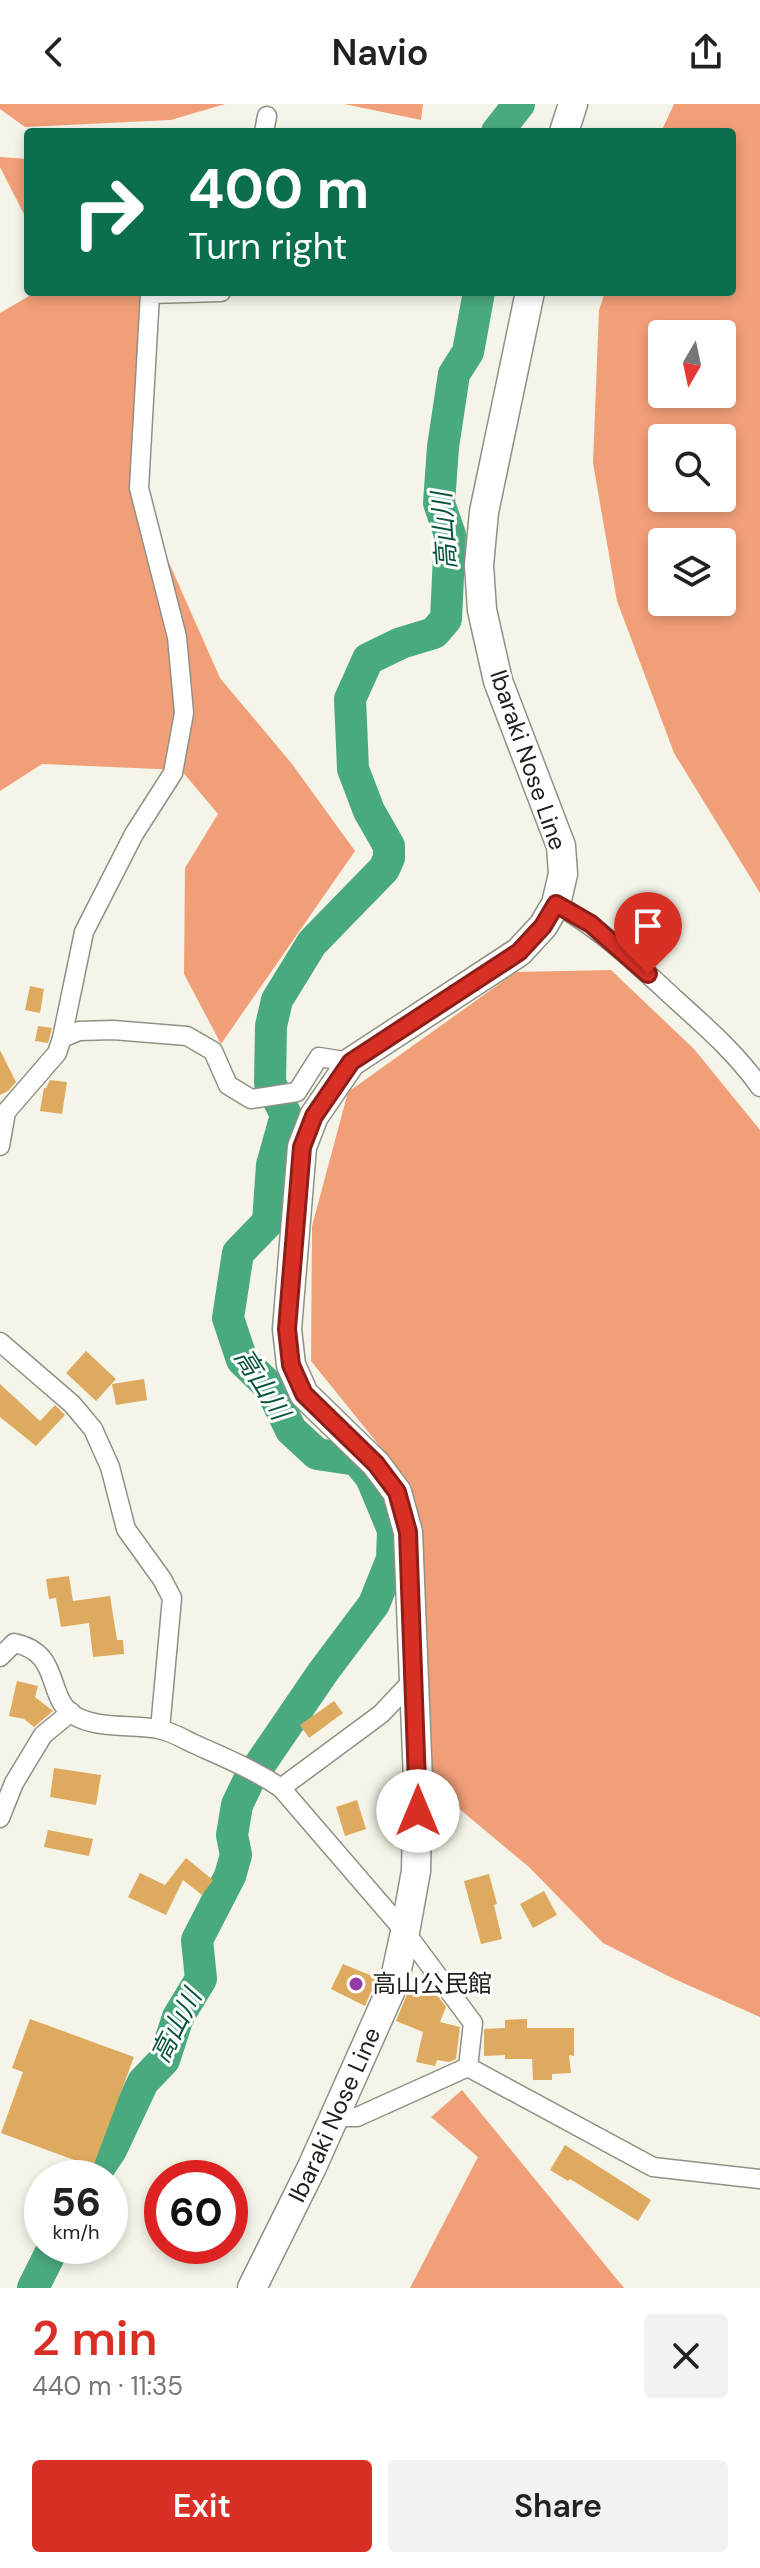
<!DOCTYPE html>
<html lang="en">
<head>
<meta charset="utf-8">
<style>
  body { margin:0; font-family:"DM Sans","Noto Sans JP",sans-serif; background:#f2f2f2; color:#222; height:100vh; display:flex; flex-direction:column; font-size:30px; white-space:nowrap }
  * { box-sizing:border-box; margin:0 }
  p { font-size:26px; color:#767676 }
  .icon { flex:none; width:44px; height:44px; fill:none; stroke:currentColor; stroke-width:2; stroke-linecap:round; stroke-linejoin:round }
  .map { position:relative; height:2184px; overflow:hidden }
  .sheet { display:flex; flex-direction:column; background:#fff; flex:1 }
  .sheet>* { flex:none }
  .top-card { position:absolute; left:24px; top:24px; width:712px; height:168px; border-radius:8px; box-shadow:0 4px 12px #0003; background:#0b6e4f; color:#fff; overflow:hidden }
  .needle { width:52px; rotate:189deg }
  .fabs { position:absolute; left:648px; top:216px; display:grid; gap:16px }
  .fabs a { display:grid; place-items:center; width:88px; height:88px; border-radius:8px; background:#fff; box-shadow:0 4px 12px #0003; font-size:40px }
  .speed { position:absolute; left:24px; top:2056px; display:flex; gap:16px; font-size:40px; font-weight:700; text-align:center }
  .speed>* { display:grid; place-content:center; width:104px; height:104px; border-radius:50%; background:#fff; box-shadow:0 4px 12px #0003; line-height:1 }
  .speed small { font-size:20px; font-weight:400 }
  .speed .limit { border:12px solid #d22; background:#fff; color:#111 }
  .pin { position:absolute; display:grid; place-items:center; width:68px; height:68px; color:#fff; margin:-82px -34px; border-radius:50% 50% 50% 0; rotate:-45deg; box-shadow:0 0 8px #0007 }
  .pin .icon { rotate:45deg }
  .me { position:absolute; width:88px; margin:-44px; rotate:0deg; stroke-linejoin:round; filter:drop-shadow(0 0 6px #0008) }
  .turn { display:flex; align-items:center; gap:28px; height:168px; padding:0 32px; font-size:36px }
  .turn .icon { width:104px; height:104px; stroke-width:2.5 }
  .turn b { display:block; font-size:56px; line-height:68px }
  .round { display:grid; place-items:center; flex:none; width:84px; height:84px; border-radius:8px; background:#f2f2f2 }
  .summary { display:flex; align-items:center; justify-content:space-between; height:136px; padding:0 32px }
  h1 { font-size:48px; font-weight:600; line-height:60px; color:#d93025 }
  .cta { display:flex; gap:16px; margin-top:auto; padding:16px 32px }
  .cta a { flex:1; height:92px; border-radius:8px; background:#d93025; color:#fff; font-size:32px; font-weight:600; line-height:92px; text-align:center }
  .cta a+a { background:#f2f2f2; color:#222 }
  header { display:flex; justify-content:space-between; align-items:center; height:104px; padding:0 32px; background:#fff; font-size:36px; font-weight:600 }
  .map>svg:first-child { display:block }
  .forest { fill:#f19f78; fill-rule:evenodd }
  .lines { fill:none; stroke-linecap:round; stroke-linejoin:round }
  .river { stroke:#4aaa7f; stroke-width:32 }
  .building { fill:#deaa5f }
  .minor-casing { stroke:#909085; stroke-width:21 }
  .primary-casing { stroke:#909085; stroke-width:31 }
  .minor { stroke:#fff; stroke-width:18 }
  .primary { stroke:#fff; stroke-width:28 }
  .route-casing { stroke:#8d1f18; stroke-width:20 }
  .route { stroke:#d93025; stroke-width:14 }
  .poi-dot { fill:#933aa6; stroke:#fff; stroke-width:3 }
  .labels { text-anchor:middle; stroke-width:6; stroke-linejoin:round; paint-order:stroke }
  .street-label { font-size:24px; fill:#20201c; stroke:#fff }
  .poi-label { font-size:24px; fill:#20201c; stroke:#fff; text-anchor:start }
  .water-label { font-size:26px; font-style:italic; fill:#065538; stroke:#fff }
</style>
</head>
<body>
<header><svg class="icon" aria-label="back" viewBox="0 0 24 24"><path d="M15 5l-7 7 7 7"/></svg>Navio<svg class="icon" aria-label="share" viewBox="0 0 24 24"><path d="M12 15V3M7 8l5-5 5 5M5 13v7h14v-7"/></svg></header>
<div class="map">
<svg width="760" height="2184" viewBox="0 0 760 2184">
  <rect width="100%" height="100%" fill="#f5f4e8"/>
  <g class="forest">
    <path d="M0,0H225L171,16L25,23L0,5Z"/>
    <path d="M344,0H423L421,16Z"/>
    <path d="M674,0H760V789L674,649L617,497L593,359L599,206L605,188H732V28H661ZM722,230V290H662V230ZM722,334V394H662V334ZM722,438V498H662V438Z"/>
    <path d="M0,53L28,55V118L0,63Z"/>
    <path d="M36,188H143V400L220,574L292,660L355,747L221,940L184,870L185,764L218,710L181,666L42,660L0,687V209Z"/>
    <path d="M611,866L694,945L760,1026V1913L672,1874L603,1839L529,1763L432,1682L427,1525L411,1381L311,1257L312,1122L348,988L516,868Z"/>
    <path d="M462,1986L624,2184H410L478,2053L431,2013Z"/>
  </g>
  <g class="lines">
    <g class="river">
      <path d="M497,28L519,0"/>
      <path d="M92,2074L111,2046L143,1978L164,1956L178,1913L201,1875L197,1836L230,1772L236,1751L232,1731L237,1701L248,1678L323,1568L374,1500L392,1455L393,1426L371,1373L357,1356L317,1350L291,1326L270,1283L242,1256L228,1214L238,1149L268,1118L272,1061L286,1011L270,979L271,922L277,896L312,839L384,765L389,754V742L369,707L353,665L350,595L368,555L401,539L434,529L446,515L450,431L439,399L443,343L454,270L468,248L479,188"/>
      <path d="M33,2184L54,2142"/>
    </g>
  </g>
  <g class="building">
    <path d="M30,882L44,885L40,909L25,906Z"/>
    <path d="M38,922L52,924L48,939L35,937Z"/>
    <path d="M0,946L16,978L8,987L0,991Z"/>
    <path d="M50,976L67,978L62,1010L40,1007L44,984H46Z"/>
    <path d="M86,1247L116,1275L96,1297L66,1269Z"/>
    <path d="M144,1275L147,1296L116,1301L112,1280Z"/>
    <path d="M0,1280L40,1317L55,1301L65,1311L36,1342L0,1313Z"/>
    <path d="M69,1472L73,1497L110,1492L117,1536H123L124,1550L93,1553L89,1519L61,1523L56,1494L49,1495L46,1475Z"/>
    <path d="M17,1577L38,1582L35,1593L53,1607L34,1623L24,1615L9,1612Z"/>
    <path d="M334,1597L343,1609L309,1634L300,1621Z"/>
    <path d="M54,1664L101,1671L96,1701L50,1693Z"/>
    <path d="M357,1696L366,1725L345,1732L336,1703Z"/>
    <path d="M48,1726L93,1735L89,1752L44,1743Z"/>
    <path d="M186,1754L213,1776L202,1791L183,1776L166,1811L128,1793L140,1769L165,1781Z"/>
    <path d="M489,1770L497,1800L494,1801L502,1835L481,1840L464,1777Z"/>
    <path d="M544,1787L557,1811L533,1824L520,1800Z"/>
    <path d="M343,1860L377,1874L365,1902L331,1885Z"/>
    <path d="M410,1883L438,1892L446,1903L440,1918L460,1923L456,1955L449,1958L437,1956L435,1962L416,1958L423,1928L396,1917Z"/>
    <path d="M30,1915L134,1953L93,2063L1,2029L23,1968L12,1964Z"/>
    <path d="M527,1915V1924H574V1952L569,1951L571,1969L552,1970V1976H533L532,1955H505V1951L484,1952V1925L505,1924V1916Z"/>
    <path d="M565,2041L651,2096L638,2117L570,2075L568,2077L550,2066Z"/>
  </g>
  <g class="lines">
    <defs>
      <g id="minor">
        <path d="M264,28L267,12"/>
        <path d="M556,800C602,826 636,859 675,895C706,923 736,949 760,983"/>
        <path d="M62,934L84,828L134,730L173,669L184,609L177,533L139,384L150,190L221,188"/>
        <path d="M0,1042L6,1008L57,949L62,934L79,927L113,926L187,932L213,947L228,981L251,995L297,988L319,953L351,958"/>
        <path d="M0,1238L72,1300L93,1325L110,1363L126,1425L162,1475L172,1494L160,1625"/>
        <path d="M0,1553L14,1539C65,1549 43,1598 79,1614C103,1625 133,1620 158,1625C170,1627 182,1634 192,1639C223,1653 253,1665 281,1684L405,1828L473,1919L468,1963"/>
        <path d="M281,1684L381,1610L414,1575"/>
        <path d="M0,1714L14,1679L43,1631L71,1608"/>
        <path d="M333,2013H357L468,1963L653,2063L760,2075"/>
      </g>
      <g id="primary">
        <path d="M564,28L573,0"/>
        <path id="s1" d="M252,2184L312,2063L394,1879L405,1828L416,1767L418,1676L408,1428L397,1388L376,1360L304,1290L291,1261L287,1225L302,1043L314,1012L351,958L519,848L543,822L556,800L563,770L561,742L498,577L482,506L479,461L484,408L530,188"/>
      </g>
    </defs>
    <use href="#minor" class="minor-casing"/>
    <use href="#primary" class="primary-casing"/>
    <use href="#minor" class="minor"/>
    <use href="#primary" class="primary"/>
  </g>
  <g class="lines">
    <defs>
      <path id="route" d="M418,1707L408,1428L397,1388L376,1360L304,1290L291,1261L287,1225L302,1043L314,1012L351,958L519,848L543,822L556,800L591,820L648,870"/>
    </defs>
    <use href="#route" class="route-casing"/>
    <use href="#route" class="route"/>
  </g>
  <circle class="poi-dot" cx="356" cy="1880" r="8"/>
  <g class="labels">
    <g class="street-label">
      <text transform="translate(528 656) rotate(71)" y="8">Ibaraki Nose Line</text>
      <text dy="8" stroke="none"><textPath href="#s1" startOffset="192">Ibaraki Nose Line</textPath></text>
    </g>
    <g class="poi-label">
      <text x="372" y="1888">高山公民館</text>
    </g>
    <g class="water-label">
      <text transform="translate(444 427) rotate(-94)" y="9">高山川</text>
      <text transform="translate(262 1280) rotate(58)" y="9">高山川</text>
      <text transform="translate(176 1922) rotate(-63)" y="9">高山川</text>
    </g>
  </g>
</svg>
<div class="fabs">
<a><svg class="needle" viewBox="-14 -14 28 28"><path d="M0-13l5 13h-10z" fill="#e53935"/><path d="M0 13l5-13h-10z" fill="#767676"/></svg></a>
<a><svg class="icon" aria-label="search" viewBox="0 0 24 24"><circle cx="10" cy="10" r="6"/><path d="M15 15l6 6"/></svg></a>
<a><svg class="icon" aria-label="layers" viewBox="0 0 24 24"><path d="M12 4l9 5-9 5-9-5zM3 14l9 5 9-5"/></svg></a>
</div>
<div class="speed"><div>56<small>km/h</small></div><div class="limit">60</div></div>
<div class="pin" style="left:648px;top:870px;background:#d93025"><svg class="icon" aria-label="arrive" viewBox="0 0 24 24"><path d="M6 21V4h12l-3 4 3 4H6"/></svg></div>
<svg class="me" style="left:418px;top:1707px" viewBox="-20 -20 40 40"><circle r="19" fill="#fff"/><path d="M0-13L10 11 0 6-10 11z" fill="#d93025"/></svg>
<div class="top-card">
<div class="turn"><svg class="icon" aria-label="right" viewBox="0 0 24 24"><path d="M7 20v-9h11M14 6l5 5-5 5"/></svg><div><b>400 m</b>Turn right</div></div>
</div>
</div>
<section class="sheet">
<div class="summary"><div><h1>2 min</h1><p>440 m · 11:35</p></div><a class="round"><svg class="icon" aria-label="close" viewBox="0 0 24 24"><path d="M6 6l12 12M18 6L6 18"/></svg></a></div>
<div class="cta"><a>Exit</a><a>Share</a></div>
</section>
</body>
</html>
